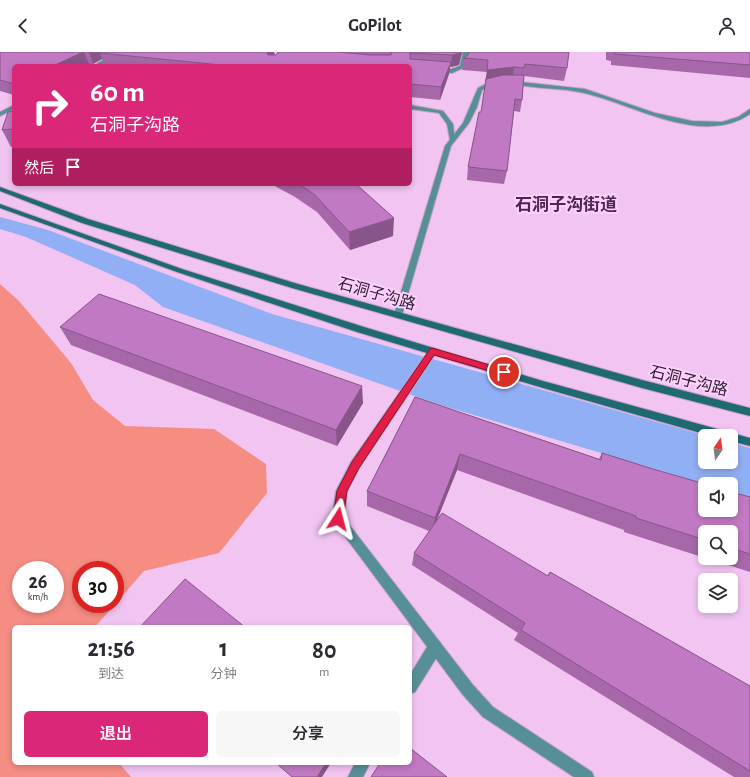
<!DOCTYPE html>
<html lang="zh">
<head>
<meta charset="utf-8">
<style>
  body { margin:0; font-family:"Alegreya Sans","Noto Sans SC",sans-serif; background:#f7f7f7; color:#2b2b33; height:100vh; display:flex; flex-direction:column; font-size:15px; white-space:nowrap }
  * { box-sizing:border-box; margin:0 }
  p { font-size:13px; color:#7c7c81 }
  .icon { flex:none; width:22px; height:22px; fill:none; stroke:currentColor; stroke-width:2; stroke-linecap:round; stroke-linejoin:round }
  .map { position:relative; flex:1; overflow:hidden }
  .sheet { position:absolute; left:12px; top:573px; width:400px; height:140px; display:flex; flex-direction:column; background:#fff; border-radius:6px; box-shadow:0 2px 6px #0003 }
  .sheet>* { flex:none }
  .guide { position:absolute; left:12px; top:12px; width:400px; height:122px; border-radius:6px; box-shadow:0 2px 6px #0003; background:#db2777; color:#fff; overflow:hidden }
  .needle { width:26px; rotate:14deg }
  .controls { position:absolute; left:698px; top:377px; display:grid; gap:8px }
  .controls a { display:grid; place-items:center; width:40px; height:40px; border-radius:6px; background:#fff; box-shadow:0 2px 6px #0003; font-size:20px }
  .speed { position:absolute; left:12px; top:509px; display:flex; gap:8px; font-size:20px; font-weight:700; text-align:center }
  .speed>* { display:grid; place-content:center; width:52px; height:52px; border-radius:50%; background:#fff; box-shadow:0 2px 6px #0003; line-height:1 }
  .speed small { font-size:10px; font-weight:400 }
  .speed .limit { border:6px solid #d22; background:#fff; color:#111 }
  .pin { position:absolute; display:grid; place-items:center; width:34px; height:34px; color:#fff; margin:-17px; border:2px solid #fff; border-radius:50%; box-shadow:0 1px 4px #0007 }
  .me { position:absolute; width:44px; margin:-22px; rotate:9deg; stroke-linejoin:round; filter:drop-shadow(0 0 3px #0008) }
  .turn { display:flex; align-items:center; gap:14px; height:84px; padding:0 12px; font-size:18px }
  .turn .icon { width:52px; height:52px; stroke-width:2.5 }
  .turn b { display:block; font-size:28px; line-height:34px }
  .then { display:flex; align-items:center; height:38px; padding:0 12px; background:#0003; gap:8px; font-size:15px }
  .eta { display:flex; justify-content:space-evenly; align-items:center; height:68px; text-align:center }
  .eta b { font-size:24px; font-weight:600; line-height:28px }
  .primary-button { display:flex; gap:8px; margin-top:auto; padding:8px 12px }
  .primary-button a { flex:1; height:46px; border-radius:6px; background:#db2777; color:#fff; font-size:16px; font-weight:600; line-height:46px; text-align:center }
  .primary-button a+a { background:#f7f7f7; color:#2b2b33 }
  header { display:flex; justify-content:space-between; align-items:center; height:52px; padding:0 12px; background:#fff; font-size:18px; font-weight:600 }
  .map>svg:first-child { display:block }
  .green { fill:#f58d83; fill-rule:evenodd }
  .water { fill:#91aff4 }
  .lines { fill:none; stroke-linecap:round; stroke-linejoin:round }
  .lane-casing { stroke:#caa2ca; stroke-width:2 }
  .street-casing { stroke:#caa2ca; stroke-width:2 }
  .secondary-casing { stroke:#caa2ca; stroke-width:2 }
  .lane { fill:#578f96; fill-rule:evenodd }
  .street { fill:#578f96; fill-rule:evenodd }
  .secondary { fill:#1e6972; fill-rule:evenodd }
  .wall { fill:#a668a8 }
  .shaded-wall { fill:#875588 }
  .building { fill:#c179c3; stroke:#875588 }
  .route { fill:#e11d48; stroke:#92132f }
  .labels { text-anchor:middle; stroke-width:4; stroke-linejoin:round; paint-order:stroke }
  .street-label { font-size:16px; fill:#2c1b2c; stroke:#ffd1ff }
  .far-district-label { font-size:17px; font-weight:bold; fill:#4c274d; stroke:#ffd1ff }
</style>
</head>
<body>
<header><svg class="icon" aria-label="back" viewBox="0 0 24 24"><path d="M15 5l-7 7 7 7"/></svg>GoPilot<svg class="icon" aria-label="person" viewBox="0 0 24 24"><circle cx="12" cy="8" r="4"/><path d="M4 21q1-7 8-7t8 7"/></svg></header>
<div class="map">
<svg width="750" height="725" viewBox="0 0 750 725">
  <rect width="100%" height="100%" fill="#f1c4f1"/>
  <path class="green" d="M0,232L19,249L71,311L93,348L125,374L214,377L266,412L267,441L219,501L144,519L95,575H14V711H119L131,725H0ZM21,518H55V552H21ZM81,518H115V552H81Z"/>
  <path class="water" d="M0,165L48,178L272,262L707,384H705V410H731V391L750,396V446L731,440V432H705L437,352L163,255L135,233L26,185L0,177Z"/>
  <g class="lines">
    <defs>
      <g id="lane">
        <path d="M463,0H469L465,15L452,21L410,18V14L451,17L460,14Z"/>
        <path d="M410,53L443,59L453,72L455,89L450,88L447,72L439,61L410,57Z"/>
        <path d="M435,588L440,590L442,595L440,600L415,640L410,642V623L430,590Z"/>
        <path d="M355,711H370L363,725H348Z"/>
      </g>
      <g id="street">
        <path d="M117,0H124L100,14H93Z"/>
        <path d="M512,29L585,37L655,61L692,69L722,70L738,65L750,57V62C702,95 633,52 584,41C568,37 550,37 533,35C517,33 498,30 482,38L477,55L469,71L451,94L402,263L401,265H395L394,263L445,94L463,71L478,36L488,31Z"/>
        <path d="M14,53V57L0,64V60Z"/>
        <path d="M433,296L438,299L436,301L359,416L347,439L344,466L473,633L493,655L592,720L594,725H574L483,665L463,643L332,467L336,439L351,410L430,297Z"/>
      </g>
      <g id="secondary">
        <path d="M0,135L88,167L298,232L642,328L750,356V364L642,336L292,236L82,171L0,139Z"/>
        <path d="M0,152L182,217L364,275L543,329L750,386V394L731,389V384H711L543,336L357,280L177,220L0,156Z"/>
      </g>
    </defs>
    <use href="#lane" class="lane-casing"/>
    <use href="#street" class="street-casing"/>
    <use href="#secondary" class="secondary-casing"/>
    <use href="#lane" class="lane"/>
    <use href="#street" class="street"/>
    <use href="#secondary" class="secondary"/>
  </g>
  <g class="wall">
    <path d="M0,0H274L275,3H276L278,0H462L459,13L450,15L449,22L440,48L410,45V14H111L104,13L102,7L93,12H89L14,14V43L0,39Z"/>
    <path d="M606,0H750V26L611,13V9L606,8Z"/>
    <path d="M468,3L567,16L564,29L524,24L522,48L520,60L514,59L507,119L504,132L467,128L468,115L481,60L487,20L462,18L464,6Z"/>
    <path d="M14,59V95H11L2,78Z"/>
    <path d="M271,132H356L393,184L350,198L317,160L295,145Z"/>
    <path d="M60,275L363,351L337,394L71,293Z"/>
    <path d="M415,345L599,407L602,401L653,417L750,445V520L706,506H731V480H705V506L624,480V478L457,418L437,468L547,524L550,520L750,634V725H734L514,588L518,581L412,513L414,501L429,479L367,454V439Z"/>
  </g>
  <g class="shaded-wall">
    <path d="M83,0H84L89,12L84,14H53Z"/>
    <path d="M89,0H114L100,1L102,7L93,12Z"/>
    <path d="M268,0H274L275,6L269,13L267,1Z"/>
    <path d="M460,0H462L459,13L451,15L452,3Z"/>
    <path d="M451,10L449,22L440,48L441,35Z"/>
    <path d="M514,15L512,28L485,31L487,18Z"/>
    <path d="M394,166L393,184L350,198L349,180Z"/>
    <path d="M362,334L363,351L337,394L336,378Z"/>
    <path d="M460,402L457,418L432,480L435,466Z"/>
    <path d="M326,711H331L322,725H317Z"/>
  </g>
  <g class="building">
    <path d="M0,0H83L53,14H14V32L0,28Z"/>
    <path d="M102,0H268L267,1L268,3H276L278,0H338L371,3H390L392,2L390,0H460V1L452,3L410,1V7L451,10L441,35L410,32V14H231L100,1Z"/>
    <path d="M469,0H569L567,16L525,12L524,16L514,15L487,18L488,8L464,6L468,3Z"/>
    <path d="M615,0H750V13L615,2Z"/>
    <path d="M503,23H524L522,48L515,47L507,119L468,115L479,60H481L486,27Z"/>
    <path d="M14,59V77L2,78L8,60Z"/>
    <path d="M299,132H356L394,166L349,180L315,143Z"/>
    <path d="M99,242L362,334L336,378L60,275Z"/>
    <path d="M415,345L601,408L602,401L653,417L705,432V458H731V440L750,445V502L731,496V480H705V488L636,466V464L460,402L435,466L367,439Z"/>
    <path d="M442,461L548,524L550,520L750,634V719L521,578L525,571L414,501Z"/>
    <path d="M185,527L245,575H140Z"/>
    <path d="M410,696L447,725H371L380,711H410Z"/>
    <path d="M276,711H326L317,725H292Z"/>
  </g>
  <path class="route" d="M432,296L507,318L508,320L504,323L434,303L359,416L347,439L343,467L342,470L338,471L334,470L333,467L337,439L352,410L430,297Z"/>
  <g class="labels">
    <g class="street-label">
      <text transform="translate(377 241) rotate(16)" y="6">石洞子沟路</text>
      <text transform="translate(689 328) rotate(14)" y="6">石洞子沟路</text>
    </g>
    <g class="far-district-label">
      <text x="566" y="158">石洞子沟街道</text>
    </g>
  </g>
</svg>
<div class="controls">
<a><svg class="needle" viewBox="-14 -14 28 28"><path d="M0-13l5 13h-10z" fill="#e53935"/><path d="M0 13l5-13h-10z" fill="#7c7c81"/></svg></a>
<a><svg class="icon" aria-label="sound" viewBox="0 0 24 24"><path d="M4 9h4l5-4v14l-5-4H4zM17 9q2 3 0 6"/></svg></a>
<a><svg class="icon" aria-label="search" viewBox="0 0 24 24"><circle cx="10" cy="10" r="6"/><path d="M15 15l6 6"/></svg></a>
<a><svg class="icon" aria-label="layers" viewBox="0 0 24 24"><path d="M12 4l9 5-9 5-9-5zM3 14l9 5 9-5"/></svg></a>
</div>
<div class="speed"><div>26<small>km/h</small></div><div class="limit">30</div></div>
<div class="pin" style="left:504px;top:320px;background:#d93025"><svg class="icon" aria-label="arrive" viewBox="0 0 24 24"><path d="M6 21V4h12l-3 4 3 4H6"/></svg></div>
<svg class="me" style="left:338px;top:467px" viewBox="-20 -20 40 40"><path d="M0-17L14 15 0 8-14 15z" fill="#e11d48" stroke="#fff" stroke-width="4"/></svg>
<div class="guide">
<div class="turn"><svg class="icon" aria-label="right" viewBox="0 0 24 24"><path d="M7 20v-9h11M14 6l5 5-5 5"/></svg><div><b>60 m</b>石洞子沟路</div></div>
<div class="then">然后<svg class="icon" aria-label="arrive" viewBox="0 0 24 24"><path d="M6 21V4h12l-3 4 3 4H6"/></svg></div>
</div>
<section class="sheet">
<div class="eta">
<div><b>21:56</b><p>到达</p></div>
<div><b>1</b><p>分钟</p></div>
<div><b>80</b><p>m</p></div>
</div>
<div class="primary-button"><a>退出</a><a>分享</a></div>
</section>
</div>
</body>
</html>
